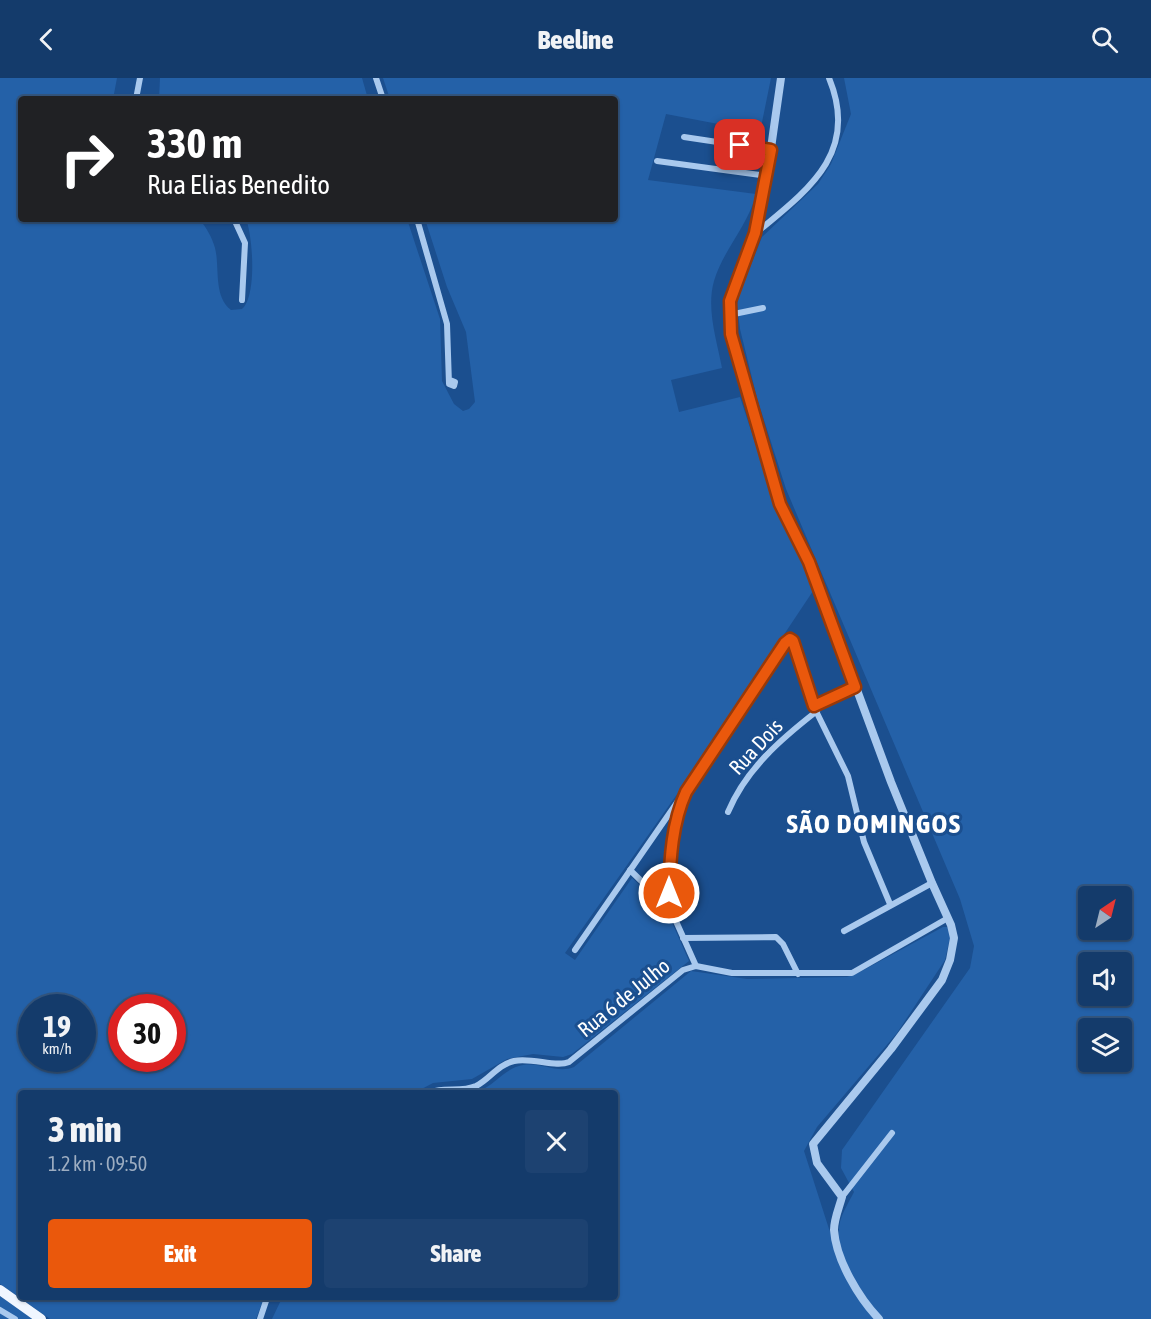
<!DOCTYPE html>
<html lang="en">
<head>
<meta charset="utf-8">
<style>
  body { margin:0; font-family:"Asap Condensed",sans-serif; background:#1d4271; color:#f1f3f6; height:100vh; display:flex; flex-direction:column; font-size:22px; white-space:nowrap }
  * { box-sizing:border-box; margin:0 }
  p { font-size:20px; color:#9dadc1 }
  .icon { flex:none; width:33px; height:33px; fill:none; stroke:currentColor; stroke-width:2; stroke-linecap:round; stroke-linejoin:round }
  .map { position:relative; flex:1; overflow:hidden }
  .panel { position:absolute; left:18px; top:1012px; width:600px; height:210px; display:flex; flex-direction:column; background:#143b6b; border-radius:6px; box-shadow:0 2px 4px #0004,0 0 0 2px #33557e }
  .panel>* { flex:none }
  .banner { position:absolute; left:18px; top:18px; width:600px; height:126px; border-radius:6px; box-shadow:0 2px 4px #0004,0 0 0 2px #33557e; background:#202124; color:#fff; overflow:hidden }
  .needle { width:39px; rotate:35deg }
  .controls { position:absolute; left:1078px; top:808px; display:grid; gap:12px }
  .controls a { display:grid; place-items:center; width:54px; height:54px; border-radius:6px; background:#143b6b; box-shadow:0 2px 4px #0004,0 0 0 2px #33557e; font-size:30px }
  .speed { position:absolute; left:18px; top:916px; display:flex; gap:12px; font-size:30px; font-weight:700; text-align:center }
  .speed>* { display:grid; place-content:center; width:78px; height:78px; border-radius:50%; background:#143b6b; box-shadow:0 2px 4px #0004,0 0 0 2px #33557e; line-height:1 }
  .speed small { font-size:15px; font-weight:400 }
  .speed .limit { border:9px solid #d22; background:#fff; color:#111 }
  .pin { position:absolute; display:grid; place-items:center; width:51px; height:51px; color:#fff; margin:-26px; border-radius:12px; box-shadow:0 3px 9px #0006 }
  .me { position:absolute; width:66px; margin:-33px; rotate:0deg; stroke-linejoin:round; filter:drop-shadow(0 0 4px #0008) }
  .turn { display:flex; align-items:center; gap:21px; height:126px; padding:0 30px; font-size:27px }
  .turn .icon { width:78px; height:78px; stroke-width:2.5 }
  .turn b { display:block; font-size:42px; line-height:51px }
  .round { display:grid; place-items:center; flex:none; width:63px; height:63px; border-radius:6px; background:#1d4271 }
  .head { display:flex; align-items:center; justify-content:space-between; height:102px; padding:0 30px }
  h1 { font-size:36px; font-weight:800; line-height:45px }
  .cta { display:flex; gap:12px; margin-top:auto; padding:12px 30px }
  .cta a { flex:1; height:69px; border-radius:6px; background:#ea580c; color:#fff; font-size:24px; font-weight:800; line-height:69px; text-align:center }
  .cta a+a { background:#1d4271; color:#f1f3f6 }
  header { display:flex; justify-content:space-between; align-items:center; height:78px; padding:0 30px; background:#143b6b; font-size:27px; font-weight:800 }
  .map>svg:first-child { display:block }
  .green { fill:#2461a8; fill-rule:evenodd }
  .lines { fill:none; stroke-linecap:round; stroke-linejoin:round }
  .minor { stroke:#a9c9ee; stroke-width:6 }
  .tertiary { stroke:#a9c9ee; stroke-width:8 }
  .primary { stroke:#f0f6ff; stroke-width:10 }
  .route-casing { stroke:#983908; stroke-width:15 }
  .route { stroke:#ea580c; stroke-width:10 }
  .labels { text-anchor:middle; stroke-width:6; stroke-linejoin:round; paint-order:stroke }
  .street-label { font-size:21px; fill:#fff; stroke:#1b4f8f }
  .district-label { font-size:27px; font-weight:bold; letter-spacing:1.5px; fill:#fff; stroke:#1b4f8f }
</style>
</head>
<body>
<header><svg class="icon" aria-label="back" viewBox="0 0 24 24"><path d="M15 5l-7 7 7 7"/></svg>Beeline<svg class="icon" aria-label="search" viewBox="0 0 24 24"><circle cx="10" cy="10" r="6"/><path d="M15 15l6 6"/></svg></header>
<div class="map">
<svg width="1151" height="1241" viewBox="0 0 1151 1241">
  <rect width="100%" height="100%" fill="#1b4f8f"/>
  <g class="green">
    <path d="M0,0H117L113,21H21V141H199C206,149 212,159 215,170C220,189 213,218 231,232L242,231C257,218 253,159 246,141H407L440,241L442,303L454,326L463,333L469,331L475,324L466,254L447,209L425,141H615V21H390L383,0H771L760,54L666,36L648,102L756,116C748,148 723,172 714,203C706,231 717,263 722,290L671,302L679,334L740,319L775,426L815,510L687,702L565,875L575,882L632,800L666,831L689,883L572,976L563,979L533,976L507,981L472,1001L433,1005L414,1015L21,1016V1220H264L256,1241H50L0,1206ZM32,930H82V981H32ZM122,930H172V981H122Z"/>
    <path d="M160,0H362L368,21H159Z"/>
    <path d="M844,0H1151V1241H881C863,1214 832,1178 840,1144C843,1133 849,1124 854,1114L841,1090L842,1072L970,890L974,868L960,821L786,411L757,320L740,251L737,227L739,217L762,159L818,106L831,86L851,36ZM1089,819H1122V852H1089ZM1089,885H1122V918H1089ZM1089,951H1122V984H1089Z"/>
    <path d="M943,849H947L951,855L945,882L897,955L817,1049L804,1073L829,1151L876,1241H272L282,1220H615V1016L450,1015C459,1015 470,1016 479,1013C495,1007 505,990 523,987C541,984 558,996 574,989L691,893L747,901L847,899L858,895Z"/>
    <path d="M0,1218L34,1241H0Z"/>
  </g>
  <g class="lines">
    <g class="minor">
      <path d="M376,0L383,21"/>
      <path d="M136,21L140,0"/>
      <path d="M684,59L771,72"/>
      <path d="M657,83L767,98"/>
      <path d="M234,141L245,165L242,222"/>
      <path d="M417,141L447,246L449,306L454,308L455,304L450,302"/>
      <path d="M756,155C808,112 860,75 829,0"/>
      <path d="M729,237L763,230"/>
      <path d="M814,629L855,609"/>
      <path d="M728,734C746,691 781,661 817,633"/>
      <path d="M630,792L671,832L696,888"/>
      <path d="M671,832L669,786L682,723"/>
      <path d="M844,853L932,805"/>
      <path d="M683,860L776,859L783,866L798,896"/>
      <path d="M575,872L790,561L793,563L814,629L848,698L864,764L890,826"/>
      <path d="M426,1016C442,1008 461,1015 476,1008C490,1001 497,987 514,983C532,979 556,990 569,984L683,892L696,888L732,895H852L948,840"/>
      <path d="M842,1119L892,1055"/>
      <path d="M0,1232L15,1241"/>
      <path d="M260,1241L267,1220"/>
    </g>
    <path class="tertiary" d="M781,0L767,98L755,155L730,223L731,257L780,426L813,493L891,704L932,805L951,847L954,860L950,882L942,902L891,971L813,1066L817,1085L842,1119C839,1130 834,1141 834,1152C836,1182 859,1220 879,1241"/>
    <path class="primary" d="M0,1212L41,1241"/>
  </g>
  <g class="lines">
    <defs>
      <path id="route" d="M669,815C670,781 672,745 686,714L785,565L790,561L793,563L814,628L855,609L809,484L780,426L731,256L730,223L755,155L771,72L740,67"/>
    </defs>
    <use href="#route" class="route-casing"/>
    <use href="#route" class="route"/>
  </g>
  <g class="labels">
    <g class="street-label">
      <text transform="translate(756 669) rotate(-47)" y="7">Rua Dois</text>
      <text transform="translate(624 920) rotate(-39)" y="7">Rua 6 de Julho</text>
    </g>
    <g class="district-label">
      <text x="874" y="755">SÃO DOMINGOS</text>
    </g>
  </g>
</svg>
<div class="controls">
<a><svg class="needle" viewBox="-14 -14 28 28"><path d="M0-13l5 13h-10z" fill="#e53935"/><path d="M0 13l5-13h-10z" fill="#9dadc1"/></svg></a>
<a><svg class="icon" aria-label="sound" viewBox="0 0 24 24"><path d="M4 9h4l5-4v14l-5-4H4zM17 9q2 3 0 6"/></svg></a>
<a><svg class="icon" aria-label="layers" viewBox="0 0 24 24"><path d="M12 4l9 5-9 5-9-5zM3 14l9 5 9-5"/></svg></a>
</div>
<div class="speed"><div>19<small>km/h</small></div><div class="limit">30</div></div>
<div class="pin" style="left:740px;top:67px;background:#d93025"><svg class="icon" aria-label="arrive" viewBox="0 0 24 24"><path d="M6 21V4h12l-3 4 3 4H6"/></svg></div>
<svg class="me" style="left:669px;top:815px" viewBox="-20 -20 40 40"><circle r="17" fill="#ea580c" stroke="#fff" stroke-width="3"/><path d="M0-11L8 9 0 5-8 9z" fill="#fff"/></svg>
<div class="banner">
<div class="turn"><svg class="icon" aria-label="right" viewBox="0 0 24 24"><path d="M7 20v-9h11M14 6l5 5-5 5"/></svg><div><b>330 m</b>Rua Elias Benedito</div></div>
</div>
<section class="panel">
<div class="head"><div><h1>3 min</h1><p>1.2 km · 09:50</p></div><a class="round"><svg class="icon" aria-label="close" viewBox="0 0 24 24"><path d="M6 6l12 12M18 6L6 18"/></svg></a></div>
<div class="cta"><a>Exit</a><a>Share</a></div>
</section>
</div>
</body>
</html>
